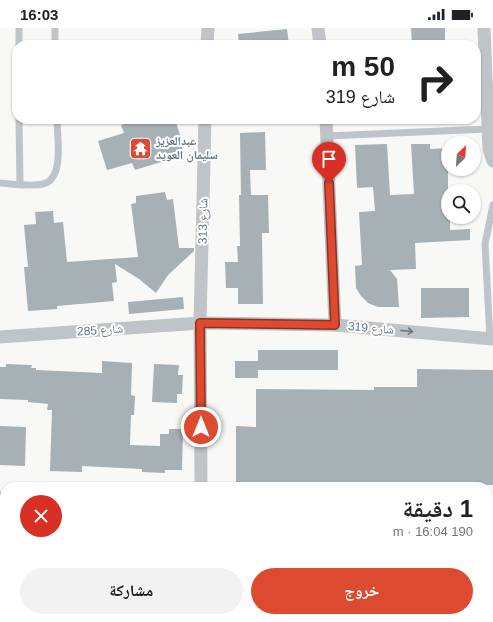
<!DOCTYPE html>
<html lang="ar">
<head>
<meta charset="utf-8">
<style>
  body { margin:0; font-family:Arial,"Noto Naskh Arabic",sans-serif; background:#f2f2f2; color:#202124; direction:rtl; height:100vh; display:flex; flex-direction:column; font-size:15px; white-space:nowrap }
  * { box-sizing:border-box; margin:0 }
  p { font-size:13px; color:#757577 }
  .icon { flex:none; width:22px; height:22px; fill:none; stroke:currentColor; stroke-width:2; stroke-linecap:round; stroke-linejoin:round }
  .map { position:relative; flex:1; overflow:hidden; direction:ltr }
  .details { position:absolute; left:0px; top:454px; width:493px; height:140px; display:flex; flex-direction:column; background:#fff; border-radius:16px 16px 0 0; box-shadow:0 1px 3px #0004; direction:rtl }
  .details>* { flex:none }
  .hud { position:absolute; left:12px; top:12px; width:469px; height:84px; border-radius:16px; box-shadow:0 1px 3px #0004; direction:rtl; background:#fff; color:#202124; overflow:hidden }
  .needle { width:26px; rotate:25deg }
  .buttons { position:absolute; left:441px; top:108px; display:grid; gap:8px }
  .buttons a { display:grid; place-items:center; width:40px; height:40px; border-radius:50%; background:#fff; box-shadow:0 1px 3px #0004; font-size:20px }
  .pin { position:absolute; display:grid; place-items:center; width:34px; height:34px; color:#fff; margin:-41px -17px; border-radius:50% 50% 50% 0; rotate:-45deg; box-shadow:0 0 4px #0007 }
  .pin .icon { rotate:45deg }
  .me { position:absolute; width:44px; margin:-22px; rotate:0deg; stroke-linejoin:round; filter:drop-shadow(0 0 3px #0008) }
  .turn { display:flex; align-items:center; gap:14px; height:84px; padding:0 20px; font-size:18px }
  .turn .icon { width:52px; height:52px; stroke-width:2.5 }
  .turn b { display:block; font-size:28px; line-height:34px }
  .round { display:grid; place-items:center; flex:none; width:42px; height:42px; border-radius:21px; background:#f2f2f2 }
  .summary { display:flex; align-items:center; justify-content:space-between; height:68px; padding:0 20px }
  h1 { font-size:24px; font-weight:700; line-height:30px }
  .action { display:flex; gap:8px; margin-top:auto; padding:8px 20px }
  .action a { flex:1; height:46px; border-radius:24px; background:#de4a30; color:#fff; font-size:16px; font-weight:700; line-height:46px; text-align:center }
  .action a+a { background:#f2f2f2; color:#202124 }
  .status { display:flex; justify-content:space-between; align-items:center; height:28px; padding:0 20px; background:#fff; direction:ltr }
  .status svg { height:11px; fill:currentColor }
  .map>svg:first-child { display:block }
  .building { fill:#a6b0b5 }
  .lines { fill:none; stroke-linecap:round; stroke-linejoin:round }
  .service { stroke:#bfc4c8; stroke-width:7 }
  .minor { stroke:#bfc4c8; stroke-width:13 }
  .oneway { stroke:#647680 }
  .route-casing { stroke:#90301f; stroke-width:10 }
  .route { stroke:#de4a30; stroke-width:7 }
  .labels { text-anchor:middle; stroke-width:4; stroke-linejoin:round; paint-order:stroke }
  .poi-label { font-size:12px; font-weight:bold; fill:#647680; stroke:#fff; text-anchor:start }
  .street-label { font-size:12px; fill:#647680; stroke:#fff }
</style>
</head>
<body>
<div class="status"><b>16:03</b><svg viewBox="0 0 49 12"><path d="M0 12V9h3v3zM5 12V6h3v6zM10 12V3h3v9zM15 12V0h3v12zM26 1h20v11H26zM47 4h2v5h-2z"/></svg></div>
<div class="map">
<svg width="493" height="594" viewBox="0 0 493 594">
  <rect width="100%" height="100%" fill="#f8f8f6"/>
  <g class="building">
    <path d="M411,0H445V17H412Z"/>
    <path d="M287,1L289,17H239L238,6Z"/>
    <path d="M140,91H173L174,95L176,94L182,113H180L184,127L135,142L132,135L107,142L98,113L124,105L121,97Z"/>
    <path d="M265,104L266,142H250L251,167H268L269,205H262L263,276H238V260H226L225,234H238L237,218H240L239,167H241L240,105Z"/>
    <path d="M387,116L390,167L414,166L411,116H430V121L448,120V189H450V202L470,201V212L415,215L416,241L390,242L397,251L399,279H378L368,275L361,268L356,260L355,238L362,237L359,184L375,183L373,159L357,160L355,117Z"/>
    <path d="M165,164L167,172L173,171L179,220H194V223L168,247L156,265L139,251L115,236L117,254L112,255L114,273L57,278V281L28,283L24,239H28L24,197L36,196L35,184L53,183L54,195L63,194L67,234L138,229L131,176L136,175V168Z"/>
    <path d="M421,260H469V289L421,290Z"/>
    <path d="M183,269L184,281L129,286L128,274Z"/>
    <rect x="258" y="322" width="80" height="20"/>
    <path d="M102,333L132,335L131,367L135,368L134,387H131L130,417L160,418V406H169V401H183L182,442H165V445L142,444V441L82,438V444L50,443L52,382H47L48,376L28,374V372L0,371V339H6V336L32,337L31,340H36V342L102,345Z"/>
    <rect x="235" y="333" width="23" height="17"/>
    <path d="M154,336L179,337L178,347H183L182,366H177V375L152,374Z"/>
    <path d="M417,341L493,342V457L359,455V459H236V398L256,399V361L374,362V359H417Z"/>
    <path d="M0,398L26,399L25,438L0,437Z"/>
  </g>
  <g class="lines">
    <g class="service">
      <path d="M19,0V17"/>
      <path d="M55,0V17"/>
      <path d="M19,91L20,156"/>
      <path d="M327,108L488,101"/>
      <path d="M0,155C14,156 30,159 43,156C65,151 57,108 57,91"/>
      <path d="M490,311L485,216L493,177"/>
      <path d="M264,594L270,593H493"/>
    </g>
    <g class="minor">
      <path d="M318,0L320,17"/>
      <path d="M484,0L489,121L493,133"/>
      <path d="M207,17L208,0"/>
      <path d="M326,91L335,297"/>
      <path d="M0,309L200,295L335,297L493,311"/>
      <path d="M201,459L200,295L205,91"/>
      <path d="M0,470H5"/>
      <path d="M200,594V589"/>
    </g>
  </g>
  <defs><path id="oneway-shaft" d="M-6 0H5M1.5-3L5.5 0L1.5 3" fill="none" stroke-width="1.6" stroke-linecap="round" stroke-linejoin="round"/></defs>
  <use class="oneway" href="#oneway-shaft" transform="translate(407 303) rotate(5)"/>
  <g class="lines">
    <defs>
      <path id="route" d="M201,399L200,295L335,297L329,155"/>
    </defs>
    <use href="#route" class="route-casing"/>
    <use href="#route" class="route"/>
  </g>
  <defs>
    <symbol id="temple-square" viewBox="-11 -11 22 22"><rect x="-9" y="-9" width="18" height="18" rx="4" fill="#de4a30" stroke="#fff"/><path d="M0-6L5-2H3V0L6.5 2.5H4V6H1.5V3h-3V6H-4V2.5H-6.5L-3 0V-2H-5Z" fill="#fff"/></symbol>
  </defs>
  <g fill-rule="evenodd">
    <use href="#temple-square" x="128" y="108" width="25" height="25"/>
  </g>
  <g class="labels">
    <g class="poi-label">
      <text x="156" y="117">عبدالعزيز<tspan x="156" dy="14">سليمان العويد</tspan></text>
    </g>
    <g class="street-label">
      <text transform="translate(203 193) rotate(-89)" y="4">شارع 313</text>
      <text transform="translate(371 300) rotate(5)" y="4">شارع 319</text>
      <text transform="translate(100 302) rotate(-4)" y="4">شارع 285</text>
    </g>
  </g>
</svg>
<div class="buttons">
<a><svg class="needle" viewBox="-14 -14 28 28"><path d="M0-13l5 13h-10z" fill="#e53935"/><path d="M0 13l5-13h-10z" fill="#757577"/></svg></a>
<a><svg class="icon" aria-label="search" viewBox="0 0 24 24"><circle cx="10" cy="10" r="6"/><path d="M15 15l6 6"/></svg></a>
</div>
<div class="pin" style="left:329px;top:155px;background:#d93025"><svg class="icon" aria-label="arrive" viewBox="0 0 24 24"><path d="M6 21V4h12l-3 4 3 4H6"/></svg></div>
<svg class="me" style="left:201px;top:399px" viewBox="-20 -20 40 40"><circle r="17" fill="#de4a30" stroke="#fff" stroke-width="3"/><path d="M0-11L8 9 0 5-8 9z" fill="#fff"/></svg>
<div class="hud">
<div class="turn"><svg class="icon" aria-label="right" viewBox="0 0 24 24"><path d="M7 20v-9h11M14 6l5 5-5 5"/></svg><div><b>50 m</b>شارع 319</div></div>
</div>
<section class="details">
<div class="summary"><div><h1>1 دقيقة</h1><p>190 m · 16:04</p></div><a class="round" style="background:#d93025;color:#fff"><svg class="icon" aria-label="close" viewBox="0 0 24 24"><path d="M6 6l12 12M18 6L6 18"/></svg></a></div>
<div class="action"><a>خروج</a><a>مشاركة</a></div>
</section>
</div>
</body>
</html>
